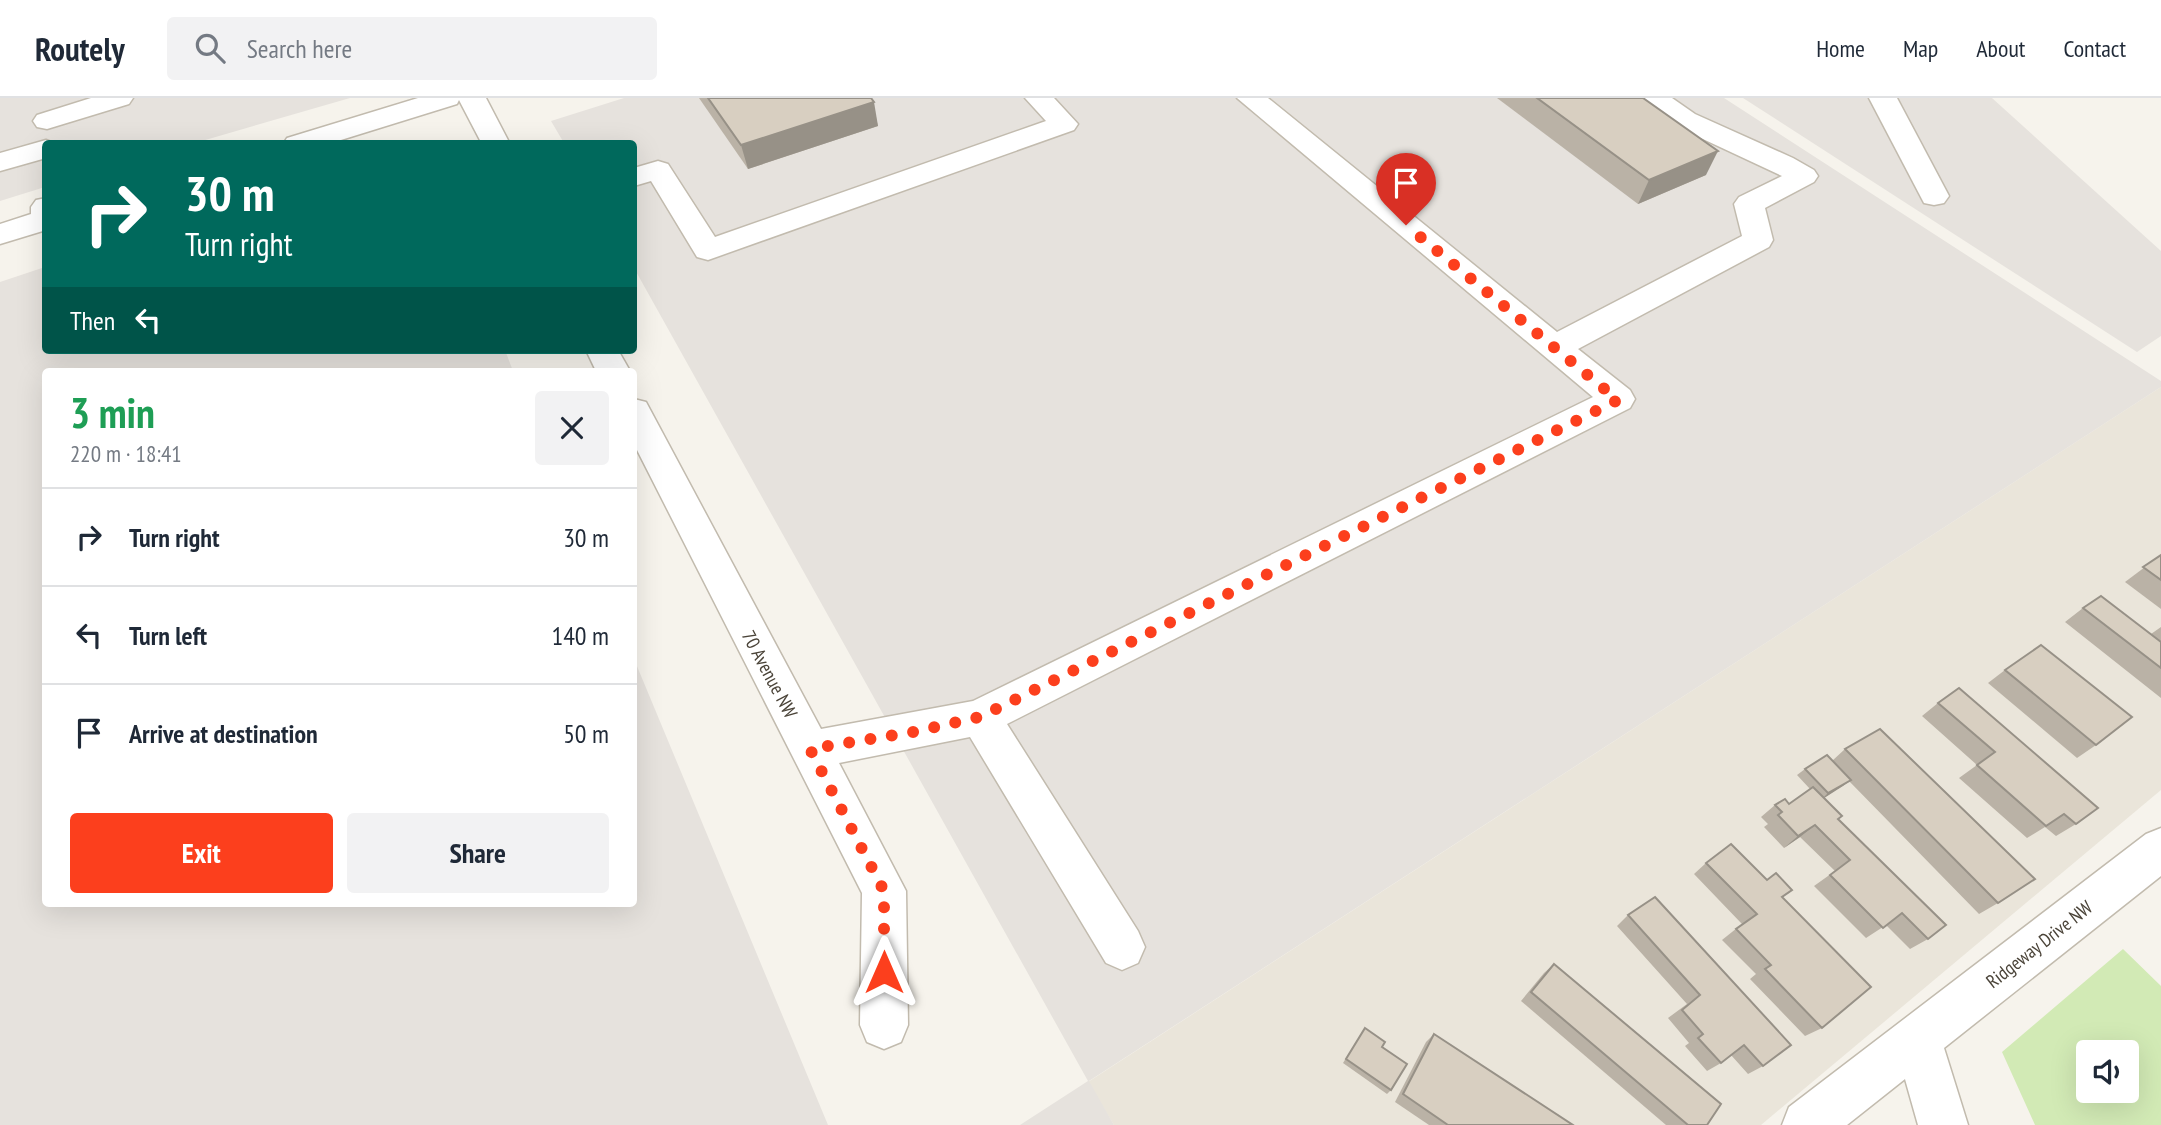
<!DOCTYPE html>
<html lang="en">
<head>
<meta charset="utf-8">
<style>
  body { margin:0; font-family:"PT Sans Narrow",sans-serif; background:#f2f2f3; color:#1f2937; height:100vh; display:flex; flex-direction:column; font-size:26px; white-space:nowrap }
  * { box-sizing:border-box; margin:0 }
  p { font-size:23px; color:#747a83 }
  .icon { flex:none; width:38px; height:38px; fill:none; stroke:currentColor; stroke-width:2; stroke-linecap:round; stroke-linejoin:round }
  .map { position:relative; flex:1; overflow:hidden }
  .sheet { position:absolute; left:42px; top:270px; width:595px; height:539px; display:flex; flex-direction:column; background:#fff; border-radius:7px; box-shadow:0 7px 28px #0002 }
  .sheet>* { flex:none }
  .hud { position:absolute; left:42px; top:42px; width:595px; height:214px; border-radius:7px; box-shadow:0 7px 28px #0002; background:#00695c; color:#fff; overflow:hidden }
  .tools { position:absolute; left:2076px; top:942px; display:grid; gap:14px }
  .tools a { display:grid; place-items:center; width:63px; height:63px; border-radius:7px; background:#fff; box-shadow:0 7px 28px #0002; font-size:35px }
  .pin { position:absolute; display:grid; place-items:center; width:60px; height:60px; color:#fff; margin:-72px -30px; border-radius:50% 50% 50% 0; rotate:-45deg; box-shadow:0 0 7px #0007 }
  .pin .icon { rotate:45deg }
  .me { position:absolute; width:77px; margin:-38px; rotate:0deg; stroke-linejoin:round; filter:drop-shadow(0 0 5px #0008) }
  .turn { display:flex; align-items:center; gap:24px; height:147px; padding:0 28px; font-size:32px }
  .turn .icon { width:91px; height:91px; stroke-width:2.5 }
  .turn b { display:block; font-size:49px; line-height:60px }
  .then { display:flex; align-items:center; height:66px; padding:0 28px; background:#0003; gap:14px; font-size:26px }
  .round { display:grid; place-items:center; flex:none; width:74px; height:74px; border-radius:7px; background:#f2f2f3 }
  .overview { display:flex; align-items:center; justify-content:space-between; height:119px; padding:0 28px }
  h1 { font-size:42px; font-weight:600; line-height:52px; color:#1e9e55 }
  .primary-button { display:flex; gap:14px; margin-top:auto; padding:14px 28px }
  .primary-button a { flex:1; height:80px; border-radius:7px; background:#fc3f1d; color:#fff; font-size:28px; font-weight:600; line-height:80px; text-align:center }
  .primary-button a+a { background:#f2f2f3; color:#1f2937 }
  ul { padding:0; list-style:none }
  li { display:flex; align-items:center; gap:21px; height:98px; padding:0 28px; border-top:2px solid #e0e1e3 }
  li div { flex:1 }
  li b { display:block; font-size:26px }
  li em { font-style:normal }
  header { display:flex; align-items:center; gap:42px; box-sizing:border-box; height:98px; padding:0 35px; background:#fff; border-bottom:2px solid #e0e1e3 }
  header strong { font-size:33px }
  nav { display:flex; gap:38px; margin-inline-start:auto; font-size:24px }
  .search { width:490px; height:63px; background:#f2f2f3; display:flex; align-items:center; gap:18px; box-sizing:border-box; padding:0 24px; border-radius:7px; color:#747a83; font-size:26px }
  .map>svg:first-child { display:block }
  .residential { fill:#eae5da }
  .industrial { fill:#e6e2dd }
  .green { fill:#d2eab5; fill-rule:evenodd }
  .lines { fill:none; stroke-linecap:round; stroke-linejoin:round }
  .minor-casing { stroke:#c2bbae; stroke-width:3 }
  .minor { fill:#fff; fill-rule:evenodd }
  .wall { fill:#bab2a6 }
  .shaded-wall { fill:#979187 }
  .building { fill:#d8cfc1; stroke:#979187; stroke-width:2 }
  .route { stroke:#fc3f1d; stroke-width:12; stroke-dasharray:0 21.6 }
  .labels { text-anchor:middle; stroke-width:7; stroke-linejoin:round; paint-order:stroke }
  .street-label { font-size:19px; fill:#4b4439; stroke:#fff }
</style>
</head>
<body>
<header>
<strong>Routely</strong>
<div class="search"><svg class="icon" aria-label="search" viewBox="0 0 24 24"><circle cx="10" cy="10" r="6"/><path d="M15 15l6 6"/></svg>Search here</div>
<nav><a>Home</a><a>Map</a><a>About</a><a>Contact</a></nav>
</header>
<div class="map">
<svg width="2161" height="1027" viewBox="0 0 2161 1027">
  <rect width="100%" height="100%" fill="#f6f3ec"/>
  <path class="residential" d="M2161,289V692L1761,1027H1114L1088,984Z"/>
  <g class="industrial">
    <path d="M0,0H350L195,45L46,46L45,89L0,103Z"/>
    <path d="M624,0H1724L2161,283V289L1089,983L1114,1027H1020L1088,983L634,170V46L564,45L551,23Z"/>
    <path d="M1743,0H1992L2161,153V238L2137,254Z"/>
    <path d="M45,169L46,252H505L513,273H46V805H634V561L828,1027H0V184Z"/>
  </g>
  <path class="green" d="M2123,851L2161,888V1027H2035L2002,954ZM2088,954H2126V992H2088Z"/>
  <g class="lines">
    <defs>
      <g id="minor">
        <path d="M91,0H133L129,6L47,31L37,29L33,23L37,17Z"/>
        <path d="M418,0H486L510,46H482L459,2L457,6L328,46H283L287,40Z"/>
        <path d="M1025,0H1054L1078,26L1074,32L708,162L697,159L651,83L634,88V70L658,63L668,66L715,139L1046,23Z"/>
        <path d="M1237,0H1268L1557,234L1742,138L1734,106L1739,99L1782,78L1675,28L1640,0H1672L1695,16L1793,60L1814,72L1818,78L1814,84L1765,110L1773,142L1769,149L1578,251L1630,292L1635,301L1630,310L1007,626L1138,833L1145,849L1138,865L1122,872L1106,865L970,639L839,665L906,793L908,927L901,944L884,951L867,944L860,927L862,795L634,346V301L646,304L821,631L973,603L1593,299Z"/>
        <path d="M1869,0H1897L1949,98L1944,105L1934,107L1924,105Z"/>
        <path d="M46,42L56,46H46V60L0,73V55Z"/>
        <path d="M46,100V132L0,146V126L31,116V109L36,102Z"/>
        <path d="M586,252H618L630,273H596Z"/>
        <path d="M2161,730V778L1944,950L1968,1027H1918L1905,981L1847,1027H1782L1789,1009L2146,736Z"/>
      </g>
    </defs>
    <use href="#minor" class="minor-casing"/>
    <use href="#minor" class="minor"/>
  </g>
  <g class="wall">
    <path d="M699,0H871L878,28L748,71Z"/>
    <path d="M1497,0H1643L1706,77L1638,106Z"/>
    <path d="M2161,457V511L2125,484Z"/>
    <path d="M2083,510L2151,536L2161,529V600L2065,524Z"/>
    <path d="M2005,572L2096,647L2077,660L1988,585Z"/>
    <path d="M1959,590L2076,726L2056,738L2045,729L2027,740L1959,680L1977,667L1922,618L1938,605Z"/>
    <path d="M1845,651L1998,805L1979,816L1849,683L1824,700L1838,721L1928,841L1910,851L1886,827L1866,840L1814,788L1835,773L1800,739L1784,750L1764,729L1768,726L1761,719L1775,707L1789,706L1810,691L1797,677L1805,671L1832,663Z"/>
    <path d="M1706,765L1782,799L1822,930L1805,938L1750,881L1756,876L1722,842L1742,826L1694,776Z"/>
    <path d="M1628,817L1763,968L1748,976L1731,957L1721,965L1707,973L1685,948L1689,945L1668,920L1687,906L1617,828Z"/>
    <path d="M1554,866L1707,1027H1666L1521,903L1544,875Z"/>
    <path d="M1365,930L1382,949L1391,992L1387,996L1343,965Z"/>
    <path d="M1434,936L1573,1027H1429L1395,1004L1426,944Z"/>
  </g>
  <g class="shaded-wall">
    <path d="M874,4L878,28L748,71L741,47Z"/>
    <path d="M1718,53L1706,77L1638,106L1649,82Z"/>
    <path d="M1851,682L1843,688L1821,702L1828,695Z"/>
    <path d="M1815,727L1800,739L1784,750L1798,738Z"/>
  </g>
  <g class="building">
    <path d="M708,0H871L874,4L741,47Z"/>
    <path d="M1537,0H1643L1718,53L1649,82Z"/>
    <path d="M2161,457V482L2143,469Z"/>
    <path d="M2101,498L2161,544V570L2083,510Z"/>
    <path d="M2041,547L2132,619L2096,647L2005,572Z"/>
    <path d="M1959,590L2098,710L2076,726L2064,716L2046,728L1977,667L1995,654L1938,605Z"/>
    <path d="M1880,631L2035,781L1998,805L1845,651Z"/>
    <path d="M1827,657L1851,682L1828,695L1805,671Z"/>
    <path d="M1813,689L1842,718L1838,721L1946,827L1928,841L1902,815L1883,830L1830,777L1850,762L1815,727L1798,738L1778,717L1782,714L1775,707L1785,701L1789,706Z"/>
    <path d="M1731,746L1767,782L1776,775L1792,792L1782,799L1871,889L1822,930L1765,871L1771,867L1736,831L1757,816L1706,765Z"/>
    <path d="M1655,799L1791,947L1763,968L1744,947L1721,965L1698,940L1703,936L1682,912L1700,897L1628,817Z"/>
    <path d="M1554,866L1721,1006L1707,1027H1688L1531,894Z"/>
    <path d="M1365,930L1385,944L1382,949L1407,966L1391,992L1346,961Z"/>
    <path d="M1434,936L1573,1027H1448L1403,996Z"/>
  </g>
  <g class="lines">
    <path class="route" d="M884,874V793L810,651L913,634L980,619L1618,302L1406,127"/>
  </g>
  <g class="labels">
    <g class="street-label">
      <text transform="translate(770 576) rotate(62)" y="7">70 Avenue NW</text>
      <text transform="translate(2039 846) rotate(-38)" y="7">Ridgeway Drive NW</text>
    </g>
  </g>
</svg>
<div class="tools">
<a><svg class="icon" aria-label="sound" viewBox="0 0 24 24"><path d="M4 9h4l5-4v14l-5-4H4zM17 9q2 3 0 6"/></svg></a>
</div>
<div class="pin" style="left:1406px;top:127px;background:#d93025"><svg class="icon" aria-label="arrive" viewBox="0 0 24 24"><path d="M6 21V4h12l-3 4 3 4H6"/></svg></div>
<svg class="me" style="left:884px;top:874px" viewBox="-20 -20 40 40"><path d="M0-17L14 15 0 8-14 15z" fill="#fc3f1d" stroke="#fff" stroke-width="4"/></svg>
<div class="hud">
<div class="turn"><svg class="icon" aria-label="right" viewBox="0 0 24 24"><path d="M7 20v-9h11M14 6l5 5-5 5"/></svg><div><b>30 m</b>Turn right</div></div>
<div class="then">Then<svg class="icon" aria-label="left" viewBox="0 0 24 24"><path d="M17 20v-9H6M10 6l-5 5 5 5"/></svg></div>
</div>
<section class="sheet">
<div class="overview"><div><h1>3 min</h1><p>220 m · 18:41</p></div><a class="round"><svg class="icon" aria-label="close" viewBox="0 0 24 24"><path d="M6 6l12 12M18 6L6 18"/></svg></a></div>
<ul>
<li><svg class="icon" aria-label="right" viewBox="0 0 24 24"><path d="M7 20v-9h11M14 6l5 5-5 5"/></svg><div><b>Turn right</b></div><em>30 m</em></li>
<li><svg class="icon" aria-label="left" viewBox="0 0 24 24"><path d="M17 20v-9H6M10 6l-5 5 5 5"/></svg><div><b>Turn left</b></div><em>140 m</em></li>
<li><svg class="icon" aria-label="arrive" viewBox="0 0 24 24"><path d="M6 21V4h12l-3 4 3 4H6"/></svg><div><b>Arrive at destination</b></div><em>50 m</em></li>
</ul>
<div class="primary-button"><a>Exit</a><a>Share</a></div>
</section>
</div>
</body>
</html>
